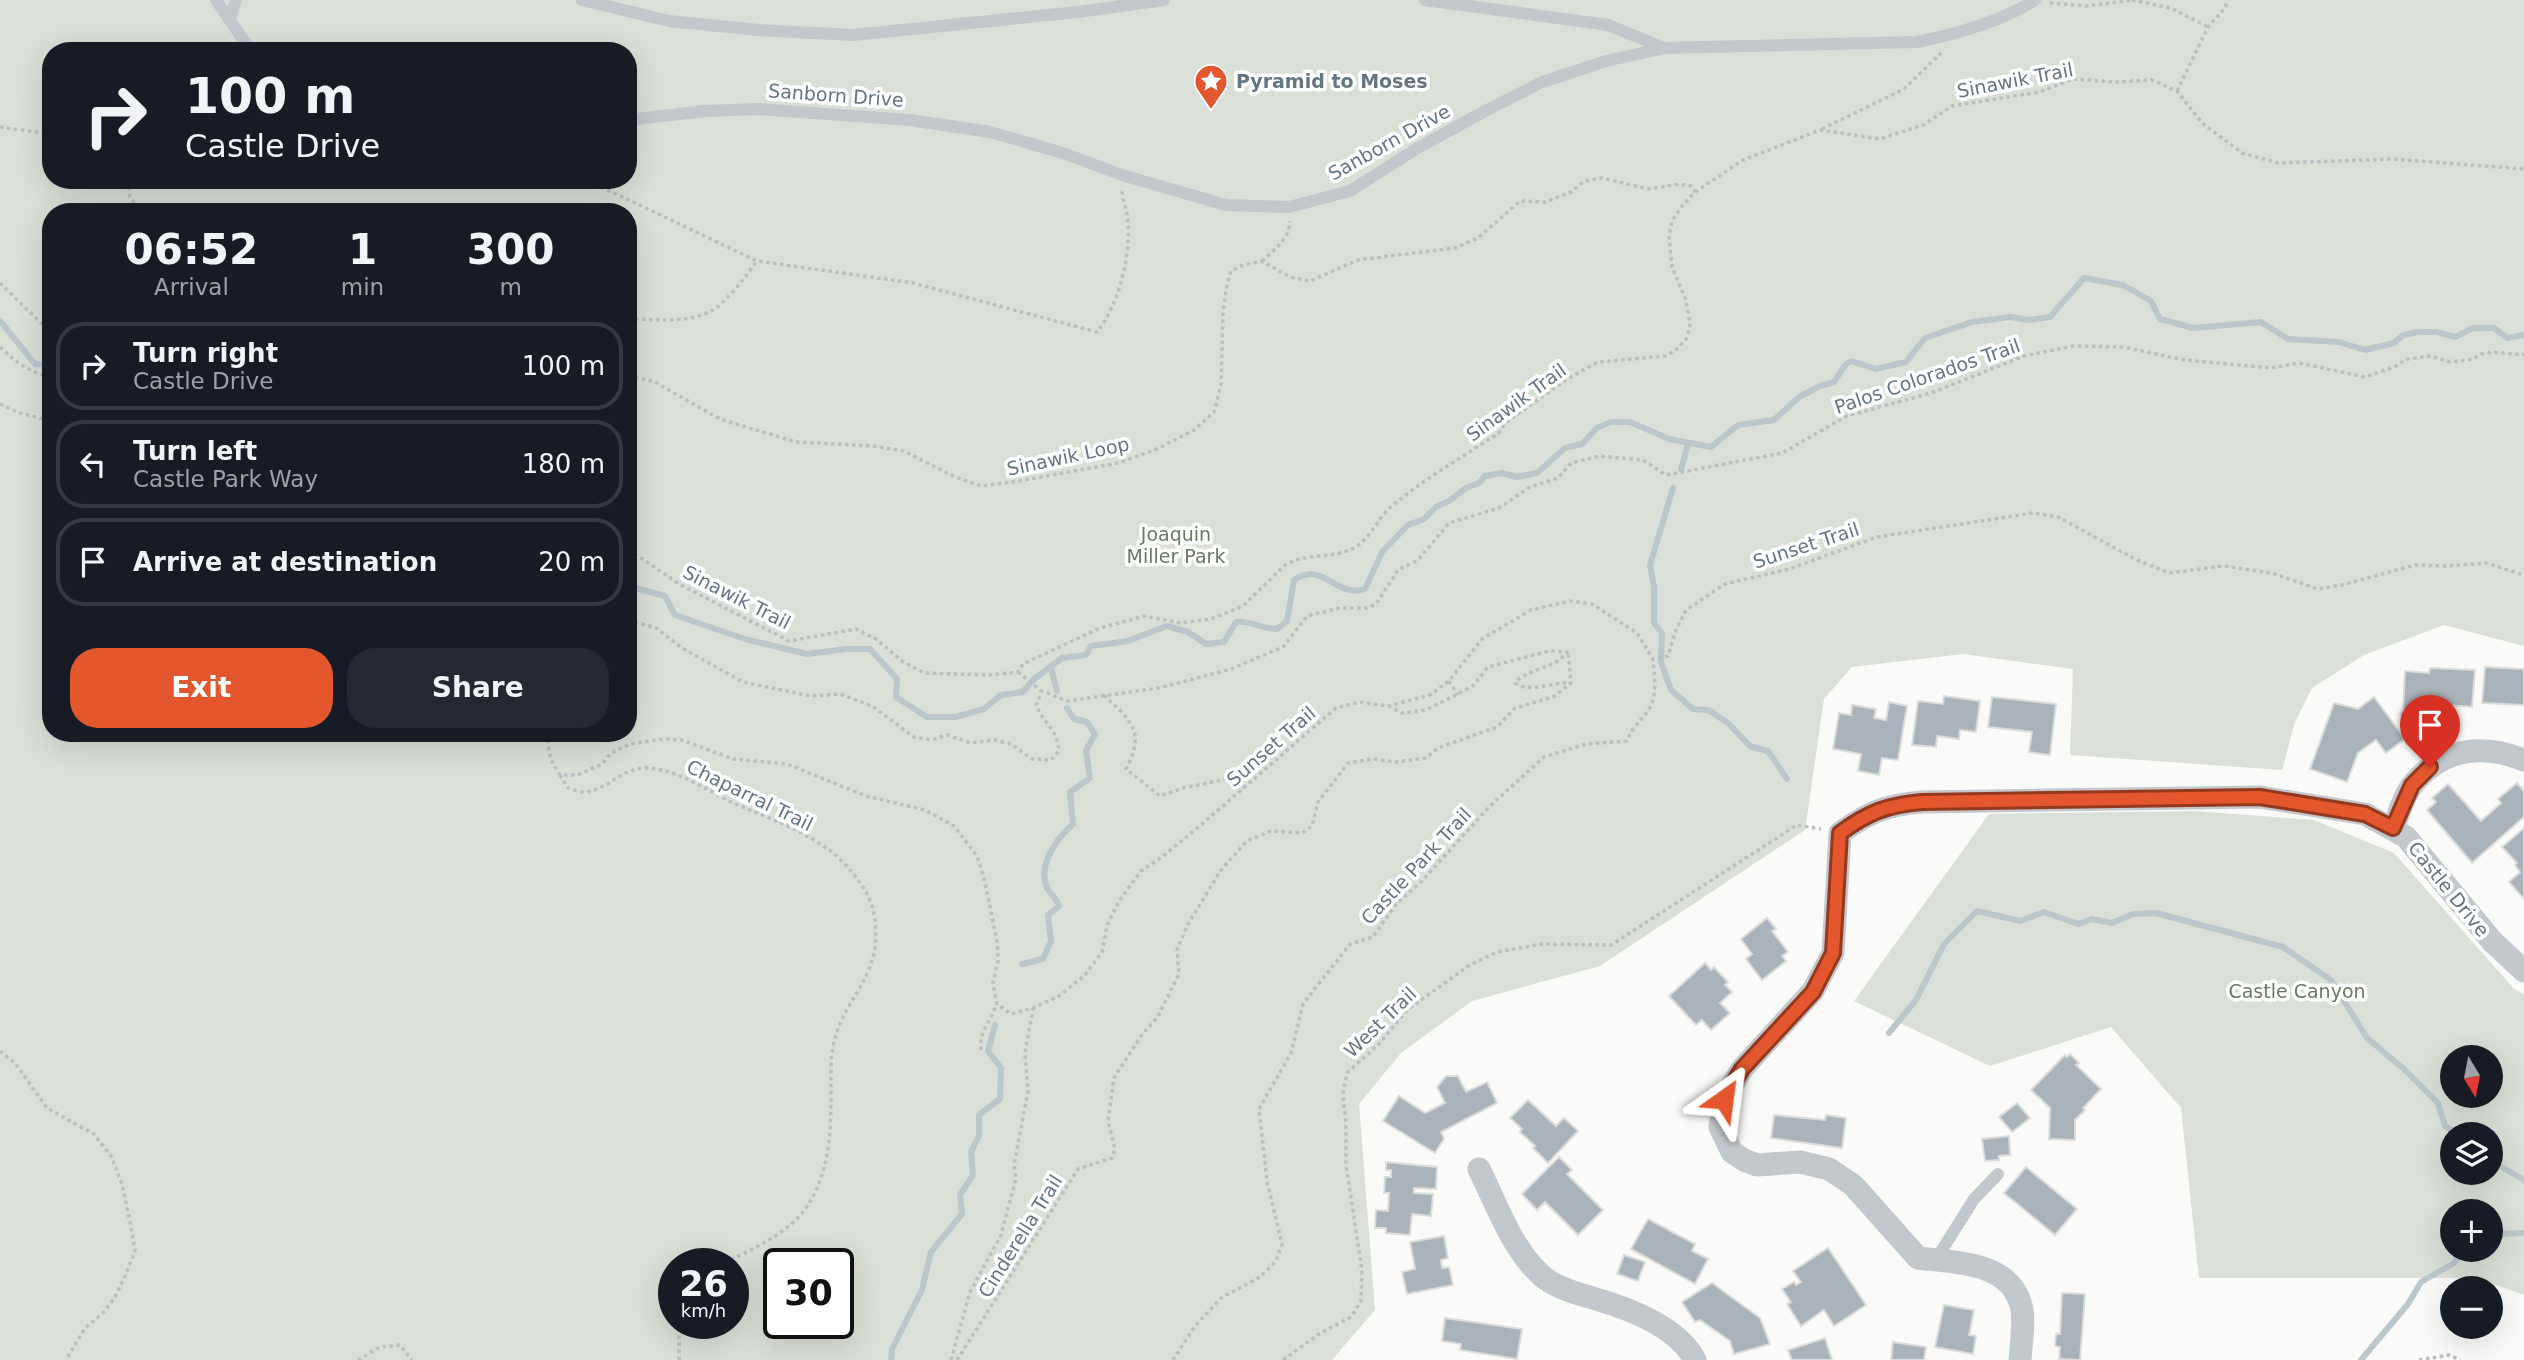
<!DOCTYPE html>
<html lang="en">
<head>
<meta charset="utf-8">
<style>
  body { margin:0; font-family:"DejaVu Sans",sans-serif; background:#242831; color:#f1f3f6; height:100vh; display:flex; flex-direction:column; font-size:26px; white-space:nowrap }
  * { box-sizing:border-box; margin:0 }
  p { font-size:23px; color:#9ea1a6 }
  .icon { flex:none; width:38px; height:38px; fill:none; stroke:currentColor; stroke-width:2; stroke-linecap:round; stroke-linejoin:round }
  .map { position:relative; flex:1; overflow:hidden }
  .details { position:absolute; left:42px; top:203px; width:595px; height:539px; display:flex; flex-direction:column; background:#171b24; border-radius:28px; box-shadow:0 7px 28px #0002 }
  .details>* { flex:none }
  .banner { position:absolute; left:42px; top:42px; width:595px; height:147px; border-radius:28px; box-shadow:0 7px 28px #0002; background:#171b24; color:#f1f3f6; overflow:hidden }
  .needle { width:46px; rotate:170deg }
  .controls { position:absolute; left:2440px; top:1045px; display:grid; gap:14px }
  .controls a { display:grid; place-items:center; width:63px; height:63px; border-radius:50%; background:#171b24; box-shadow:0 7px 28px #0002; font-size:35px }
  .speed { position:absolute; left:658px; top:1248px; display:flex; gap:14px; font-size:35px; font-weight:700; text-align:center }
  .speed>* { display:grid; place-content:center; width:91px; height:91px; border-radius:50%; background:#171b24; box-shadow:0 7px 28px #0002; line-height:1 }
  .speed small { font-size:18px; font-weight:400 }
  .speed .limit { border:4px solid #111; border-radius:10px; background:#fff; color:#111 }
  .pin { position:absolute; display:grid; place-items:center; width:60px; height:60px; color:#fff; margin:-72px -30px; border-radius:50% 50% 50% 0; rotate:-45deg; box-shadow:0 0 7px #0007 }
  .pin .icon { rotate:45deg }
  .me { position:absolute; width:77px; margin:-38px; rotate:31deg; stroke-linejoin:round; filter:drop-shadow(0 0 5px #0008) }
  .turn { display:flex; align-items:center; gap:24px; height:147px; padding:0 28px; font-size:32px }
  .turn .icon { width:91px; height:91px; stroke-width:2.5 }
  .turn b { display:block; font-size:49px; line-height:60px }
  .eta { display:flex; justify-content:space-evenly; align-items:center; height:119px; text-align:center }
  .eta b { font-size:42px; font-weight:800; line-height:49px }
  .button { display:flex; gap:14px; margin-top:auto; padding:14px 28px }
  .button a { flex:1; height:80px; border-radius:28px; background:#e4572e; color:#fff; font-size:28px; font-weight:800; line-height:80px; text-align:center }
  .button a+a { background:#242831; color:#f1f3f6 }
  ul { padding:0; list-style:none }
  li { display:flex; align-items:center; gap:21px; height:88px; margin:0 14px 10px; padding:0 14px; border:4px solid #363941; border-radius:28px }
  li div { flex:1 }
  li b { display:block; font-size:26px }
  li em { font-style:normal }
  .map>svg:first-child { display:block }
  .green { fill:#dadfd7; fill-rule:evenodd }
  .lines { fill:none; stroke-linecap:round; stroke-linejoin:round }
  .stream { stroke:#bbc7cb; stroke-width:6 }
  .building { fill:#aab3b9; stroke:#dcdcda; stroke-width:2 }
  .path { stroke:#bbbfc2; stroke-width:3.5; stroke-dasharray:3.5 3.5; stroke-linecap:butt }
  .service { stroke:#c3c8cc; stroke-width:12 }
  .minor { stroke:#c3c8cc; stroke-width:23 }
  .route-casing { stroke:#94391e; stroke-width:18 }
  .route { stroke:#e4572e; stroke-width:12 }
  .labels { text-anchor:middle; stroke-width:7; stroke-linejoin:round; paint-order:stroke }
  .street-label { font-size:19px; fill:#657683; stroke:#fff }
  .poi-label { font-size:19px; font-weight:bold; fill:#657683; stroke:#fff; text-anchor:start }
  .park-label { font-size:19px; fill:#687a64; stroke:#fff }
</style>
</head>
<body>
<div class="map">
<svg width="2524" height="1360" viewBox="0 0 2524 1360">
  <rect width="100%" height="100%" fill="#fafaf8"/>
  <g class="green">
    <path d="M0,0H2524V646L2444,625L2364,655L2312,688L2295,722L2282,770L2070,755L2073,669L1963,654L1852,667L1824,699L1805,830L1600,966L1472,1001L1401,1053L1359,1104L1375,1310L1332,1360H0ZM51,51H628V180H51ZM51,212H628V733H51ZM674,1264H733V1323H674ZM779,1264H838V1323H779Z"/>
    <path d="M2194,811L2314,820L2394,853L2514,989L2524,994V1295L2476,1278H2199L2181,1108L2111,1027L1990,1066L1854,1001L1989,814ZM2452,1057H2490V1096H2452ZM2452,1134H2490V1172H2452ZM2452,1211H2490V1250H2452Z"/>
  </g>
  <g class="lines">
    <g class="stream">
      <path d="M0,321L35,364L51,365"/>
      <path d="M1681,469L1688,444"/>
      <path d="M1673,488L1650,565L1654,587V623L1662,633L1661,662L1671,690L1693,709L1709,710L1729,724L1750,746L1768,751L1787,779"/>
      <path d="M628,586L665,596L675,615L745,639L807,654L846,649H870L897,679L896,697L927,717H955L984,709L1001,695L1023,692L1034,679L1062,658L1086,655L1091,646L1128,641L1167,626L1188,632L1206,644L1224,642L1236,622C1251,620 1262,629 1277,629L1287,621L1294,580C1323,560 1336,599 1365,589L1382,552L1408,525L1424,519L1436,507L1449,501L1466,488L1479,483L1485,476L1502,473L1517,477L1537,473L1565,448L1582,444L1597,428L1611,422H1630L1669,439L1711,447L1738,425L1774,420L1799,397L1820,386L1834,382L1846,364L1851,361L1876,369L1906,362L1925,338L1972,322L2010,317L2029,320L2050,317L2084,278L2123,285L2151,301L2160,319L2193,328L2261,322L2288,339L2339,342L2365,350L2394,343L2403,335L2418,332H2437L2455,337L2473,328H2494L2507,338L2524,335"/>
      <path d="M1051,668L1057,691"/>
      <path d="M1022,964L1043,959L1051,941L1048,915L1059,906C1057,898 1051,895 1047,888C1037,865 1057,838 1073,824L1070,792L1090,778L1086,751L1095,734L1087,722L1074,719L1067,708"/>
      <path d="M1889,1033L1916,1000L1944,944L1977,911L2020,921L2044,912L2078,924L2092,919L2112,923L2133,914L2156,913L2283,947L2331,980L2367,1038L2405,1070L2438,1103L2445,1126L2458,1134"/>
      <path d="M2490,1160L2524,1180"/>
      <path d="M2490,1238L2499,1234L2524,1233"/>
      <path d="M891,1360L892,1349L922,1290L931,1252L962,1214L960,1195L973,1175L971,1152L979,1136V1115L1000,1099L1001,1068L988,1051L995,1025"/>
      <path d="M2361,1360L2408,1304L2421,1282L2454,1263L2459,1255L2469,1250"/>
    </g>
  </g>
  <g class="building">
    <path d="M2485,667L2524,669V705L2482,703Z"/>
    <path d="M2430,668L2475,670L2472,707L2421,703L2433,721L2414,734L2400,714L2403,711L2405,671L2429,673Z"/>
    <path d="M1944,696L1980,701L1976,732L1960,730L1959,739L1937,736L1936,747L1912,745L1918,701L1943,704Z"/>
    <path d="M1992,697L2056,704L2050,755L2029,752L2032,732L1988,727Z"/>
    <path d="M2374,697L2405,739L2386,753L2376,740L2358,753L2347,782L2310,769L2334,703L2358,709Z"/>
    <path d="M1889,702L1907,706L1898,760L1882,758L1879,775L1858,771L1861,754L1833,749L1839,713L1851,715L1852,705L1876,709L1874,718L1886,720Z"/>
    <path d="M2517,783L2524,791V817L2472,863L2427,810L2436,802L2432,798L2448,784L2481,821L2501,803L2498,799Z"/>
    <path d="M2524,828V899L2509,882L2520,872L2515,865L2517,863L2502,847Z"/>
    <path d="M1767,918L1776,929L1772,931L1788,952L1782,956L1786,961L1762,980L1746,959L1752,954L1741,939Z"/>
    <path d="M1705,963L1711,970L1714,967L1728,982L1725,985L1732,992L1720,1003L1730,1013L1711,1030L1702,1020L1696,1025L1669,996Z"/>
    <path d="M2070,1054L2079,1063L2076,1065L2101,1089L2083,1108L2085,1110L2075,1120V1140L2049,1139L2050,1108L2031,1090L2065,1055L2067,1057Z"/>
    <path d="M1446,1076H1458L1466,1092L1487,1082L1497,1103L1441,1132L1444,1139L1435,1153L1383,1121L1399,1096L1425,1113L1445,1103L1437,1087Z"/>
    <path d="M1528,1100L1556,1126L1564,1118L1578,1131L1548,1163L1533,1148L1535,1146L1520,1132L1522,1129L1510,1118Z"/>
    <path d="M2017,1103L2030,1118L2012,1132L1999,1117Z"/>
    <path d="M1774,1115L1825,1120L1826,1115L1846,1118L1842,1148L1771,1138Z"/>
    <path d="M2009,1136L2010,1155L1999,1156V1160L1985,1161L1982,1139Z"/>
    <path d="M1559,1157L1572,1170L1567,1174L1603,1210L1578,1235L1545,1202L1537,1210L1522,1194Z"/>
    <path d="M1386,1162L1437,1167L1436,1189L1414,1188V1193L1433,1194L1431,1216L1412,1214L1410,1235L1386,1233V1228H1375L1376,1210L1388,1211L1389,1193H1384L1385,1177H1391V1170H1386Z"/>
    <path d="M2026,1167L2077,1209L2055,1235L2004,1193Z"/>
    <path d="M1648,1219L1695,1244L1692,1251L1708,1259L1695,1284L1631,1249Z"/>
    <path d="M1444,1236L1448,1258L1441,1260L1442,1268L1449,1267L1453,1285L1407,1294L1402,1272L1415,1269L1410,1242Z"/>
    <path d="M1828,1248L1866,1305L1834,1326L1824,1310L1801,1326L1787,1304L1791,1302L1782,1289L1794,1282L1796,1285L1801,1282L1793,1271Z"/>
    <path d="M1624,1255L1645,1262L1638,1281L1617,1274Z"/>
    <path d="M1712,1283L1760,1318L1770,1344L1734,1354L1730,1341L1700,1320L1695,1322L1682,1302Z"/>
    <path d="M2062,1293L2085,1294L2080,1360L2059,1359L2060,1347L2055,1346L2056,1334H2060Z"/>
    <path d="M1944,1305L1974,1310L1969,1335L1976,1336L1973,1354L1935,1347Z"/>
    <path d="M1445,1318L1522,1329L1517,1359L1460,1350L1461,1344L1442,1341Z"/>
    <path d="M1825,1338L1832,1360H1792L1788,1350Z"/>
    <path d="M1893,1342L1926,1347L1924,1360H1891Z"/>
  </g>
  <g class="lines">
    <g class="path">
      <path d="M2132,0L2171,8L2208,27"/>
      <path d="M2050,3L2087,6L2132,0"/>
      <path d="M2177,91L2208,27L2226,7V0"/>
      <path d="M0,127L51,134"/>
      <path d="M1822,129L1904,89L1941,53"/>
      <path d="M128,180L130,197L141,212"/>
      <path d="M581,180L610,191L757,261L913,283L1097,332C1118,306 1131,257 1128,223C1128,212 1123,202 1122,191"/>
      <path d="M1262,261C1274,250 1290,238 1290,221"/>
      <path d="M0,283L45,327L51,329"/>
      <path d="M628,319C656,319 686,324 711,311C723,306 748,274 756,262"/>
      <path d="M0,347C16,362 28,372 51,377"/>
      <path d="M628,376L653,381L720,419L796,442L873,446L904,451L953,476L981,486L1019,481L1118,463L1157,449L1194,430L1214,412L1221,385L1223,313L1227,284L1231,271L1241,266L1262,261L1290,277L1310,281L1358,260L1455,248L1478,238L1520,201L1545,202L1571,192L1584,181L1602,178L1649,189L1679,184L1691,186L1695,192"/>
      <path d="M0,404L20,413L51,421"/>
      <path d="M628,551L635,554L679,584L789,641L856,629L876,639L902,661L924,673L989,675L1018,672L1023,664L1100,628L1145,616L1180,623L1211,619L1243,606L1285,565C1308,551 1340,561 1361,543C1373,532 1380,516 1392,506C1425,478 1463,457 1499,433L1505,423L1569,378L1598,362L1666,356L1677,349L1687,338L1690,324L1686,300L1672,267L1669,237L1672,221L1682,206L1695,192L1743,160L1820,130L1880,139L1923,125L1952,106L2039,92L2073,79L2116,82L2152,80L2177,91L2202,123L2242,153L2278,163L2392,159L2524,169"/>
      <path d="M628,620L656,628L682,648L743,682L811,696L840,694L872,706L914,737L931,740L947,735L971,743L995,740L1011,744L1032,759L1051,760L1059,751C1058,730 1044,724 1036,705L1042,691L1067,701L1159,688L1231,669L1283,647L1307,616L1340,608H1367L1376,604L1398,570L1418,560L1449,523L1499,508L1530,487L1558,478L1571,463L1600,456L1643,460L1666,475L1782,453L1847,416L1931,393L2024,356L2073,346L2123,347L2185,360L2272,368L2299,363L2365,377L2394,367L2407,359L2431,356L2450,362L2473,359L2481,354L2495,352L2524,355"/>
      <path d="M1568,654L1571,683"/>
      <path d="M1018,672L1041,691"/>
      <path d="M1449,681L1458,695"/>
      <path d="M1104,695C1131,721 1146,732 1126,769L1160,796L1183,788L1227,779L1244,788"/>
      <path d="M546,733L551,760L560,775H578L602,764L611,753L630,744L664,739L682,740L733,759L787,764L866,796L925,810L954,826L977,856L984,878L997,941L998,961L993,983L997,1004L1011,1014L1033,1008L1059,996L1085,975L1102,952L1107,926L1119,901L1141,871L1162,857L1202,824L1336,708L1359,702L1389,706L1430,695L1449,681L1482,639L1531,610L1570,601L1592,604L1637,633L1653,659L1668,656L1676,630L1686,610L1725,584L1789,569L1877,537L2033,513L2058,517L2135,559L2169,573L2224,566L2272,573L2318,589L2342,585L2415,565L2448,566L2486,563L2524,575"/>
      <path d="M560,775L568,788C574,790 582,793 588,792C610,787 623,768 646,768C676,769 703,788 729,801C765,817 802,829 833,853C850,867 871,893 874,914C884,975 849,990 835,1038C830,1055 831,1073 831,1091C831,1133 830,1172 806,1208C788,1234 750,1250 722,1264"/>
      <path d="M981,1050V1037L997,1004"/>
      <path d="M0,1051L15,1063L47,1108L94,1134L111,1156L122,1184L130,1222L135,1251L126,1274L115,1297L104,1312L85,1328L66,1360"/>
      <path d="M358,1360L380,1347L400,1345L412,1360"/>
      <path d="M679,1360V1323"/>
      <path d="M951,1360L970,1292L1001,1235L1016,1178L1014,1165L1028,1092L1025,1053L1033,1008"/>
      <path d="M957,1360L1078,1169L1112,1158L1115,1149L1108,1121L1114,1078L1143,1033L1157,1018L1179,974L1177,950L1188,924L1221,870L1247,841L1271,831L1302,833L1312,826L1318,802L1348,763L1373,759L1396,762L1426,758L1438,748L1497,727L1515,708L1553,697L1571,683C1553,681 1531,694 1515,683C1529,667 1554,670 1567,652L1549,651L1488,667L1473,686L1426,710L1402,713L1389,706"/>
      <path d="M1173,1360L1195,1326L1221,1298L1260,1277L1276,1261L1282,1244L1267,1181L1259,1109L1291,1053L1303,1004L1350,944L1373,937L1396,904L1422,881L1489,807L1544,757L1586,744L1627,741C1631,728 1642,720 1649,709C1658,695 1654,674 1653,659"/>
      <path d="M1283,1360L1319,1334L1351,1317L1361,1301L1362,1270L1346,1165V1123L1343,1094L1347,1073L1380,1043L1407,1010L1470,965L1497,952L1542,944L1611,945L1797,825L1821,829"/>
      <path d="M2419,1360L2449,1355L2460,1360"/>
    </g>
    <g class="service">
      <path d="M216,0L251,51"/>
      <path d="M582,0L669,21L758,30L853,35L1078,12L1164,0"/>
      <path d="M1425,0L1608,25L1664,48"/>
      <path d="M230,19L236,0"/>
      <path d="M628,120L705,111L758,109L910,120L990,132L1063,153L1122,175L1226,205L1289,207L1350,191L1416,149L1485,111L1542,82L1606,61L1665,48L1917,42C1956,34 2001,22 2035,0"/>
      <path d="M1935,1261L1974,1199L1998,1174"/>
    </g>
    <g class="minor">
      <path d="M2393,828C2399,814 2404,794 2414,783C2444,747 2483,744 2524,760"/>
      <path d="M1479,1169C1497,1205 1511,1248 1542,1276C1556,1288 1579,1294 1596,1299C1630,1309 1678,1327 1695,1360"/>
      <path d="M2020,1360C2021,1345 2025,1318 2021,1305C2009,1261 1955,1263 1918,1258L1853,1185L1829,1169L1800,1162L1757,1165L1744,1160L1732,1152L1720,1127L1724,1099L1742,1069L1813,991L1833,953L1840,833C1869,812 1886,805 1922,802L2260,797L2365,814L2406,837L2492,941L2524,971"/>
    </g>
  </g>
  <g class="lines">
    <defs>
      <path id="route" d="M1724,1099L1742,1069L1813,992L1833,953L1840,833C1869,812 1887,805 1922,802L2260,797L2365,814L2393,828L2412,785L2430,767"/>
    </defs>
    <use href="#route" class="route-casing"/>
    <use href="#route" class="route"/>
  </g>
  <defs>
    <symbol id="sight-pin" viewBox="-11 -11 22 30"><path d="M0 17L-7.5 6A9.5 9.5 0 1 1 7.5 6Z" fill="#e4572e" stroke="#fff"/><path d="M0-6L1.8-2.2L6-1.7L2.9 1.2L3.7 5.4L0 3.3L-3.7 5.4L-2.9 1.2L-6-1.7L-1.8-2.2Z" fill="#fff"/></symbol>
  </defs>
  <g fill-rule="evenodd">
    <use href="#sight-pin" x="1192" y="62" width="38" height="52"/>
  </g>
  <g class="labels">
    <g class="street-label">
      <text transform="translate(2015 80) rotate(-11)" y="7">Sinawik Trail</text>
      <text transform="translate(836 95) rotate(4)" y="7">Sanborn Drive</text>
      <text transform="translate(1389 142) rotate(-29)" y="7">Sanborn Drive</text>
      <text transform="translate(1927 376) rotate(-19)" y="7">Palos Colorados Trail</text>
      <text transform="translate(1516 402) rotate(-36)" y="7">Sinawik Trail</text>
      <text transform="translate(1068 456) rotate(-12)" y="7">Sinawik Loop</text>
      <text transform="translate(1806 545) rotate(-18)" y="7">Sunset Trail</text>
      <text transform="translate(737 597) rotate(27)" y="7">Sinawik Trail</text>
      <text transform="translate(1271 746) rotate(-41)" y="7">Sunset Trail</text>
      <text transform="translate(750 795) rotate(26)" y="7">Chaparral Trail</text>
      <text transform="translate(1416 866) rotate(-47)" y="7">Castle Park Trail</text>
      <text transform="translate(2449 889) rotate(51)" y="7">Castle Drive</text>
      <text transform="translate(1380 1022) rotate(-44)" y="7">West Trail</text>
      <text transform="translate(1020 1236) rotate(-58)" y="7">Cinderella Trail</text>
    </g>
    <g class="poi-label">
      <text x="1236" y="88">Pyramid to Moses</text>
    </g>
    <g class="park-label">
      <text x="1176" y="541">Joaquin<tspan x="1176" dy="22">Miller Park</tspan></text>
      <text x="2297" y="998">Castle Canyon</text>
    </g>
  </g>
</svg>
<div class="controls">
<a><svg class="needle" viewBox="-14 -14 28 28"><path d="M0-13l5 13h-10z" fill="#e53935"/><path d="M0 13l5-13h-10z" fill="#9ea1a6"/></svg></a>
<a><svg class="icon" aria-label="layers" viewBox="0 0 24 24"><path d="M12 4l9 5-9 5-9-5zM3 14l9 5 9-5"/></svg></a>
<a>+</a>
<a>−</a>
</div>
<div class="speed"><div>26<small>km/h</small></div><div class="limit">30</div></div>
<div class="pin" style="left:2430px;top:767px;background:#d93025"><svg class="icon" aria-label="arrive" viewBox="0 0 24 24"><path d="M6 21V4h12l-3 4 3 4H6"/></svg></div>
<svg class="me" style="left:1724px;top:1099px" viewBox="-20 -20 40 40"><path d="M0-17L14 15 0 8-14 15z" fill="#e4572e" stroke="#fff" stroke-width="4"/></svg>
<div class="banner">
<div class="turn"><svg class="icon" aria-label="right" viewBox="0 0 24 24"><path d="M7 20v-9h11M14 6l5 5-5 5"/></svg><div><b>100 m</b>Castle Drive</div></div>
</div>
<section class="details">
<div class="eta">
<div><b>06:52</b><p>Arrival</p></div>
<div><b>1</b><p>min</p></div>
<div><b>300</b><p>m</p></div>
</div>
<ul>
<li><svg class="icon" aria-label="right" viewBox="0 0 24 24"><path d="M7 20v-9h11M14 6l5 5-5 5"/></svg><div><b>Turn right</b><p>Castle Drive</p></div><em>100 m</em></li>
<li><svg class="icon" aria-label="left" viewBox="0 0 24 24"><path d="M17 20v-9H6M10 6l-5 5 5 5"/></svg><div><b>Turn left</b><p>Castle Park Way</p></div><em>180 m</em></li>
<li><svg class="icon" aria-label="arrive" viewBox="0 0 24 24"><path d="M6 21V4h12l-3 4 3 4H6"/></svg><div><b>Arrive at destination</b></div><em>20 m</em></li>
</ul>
<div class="button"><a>Exit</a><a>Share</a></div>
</section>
</div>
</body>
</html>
